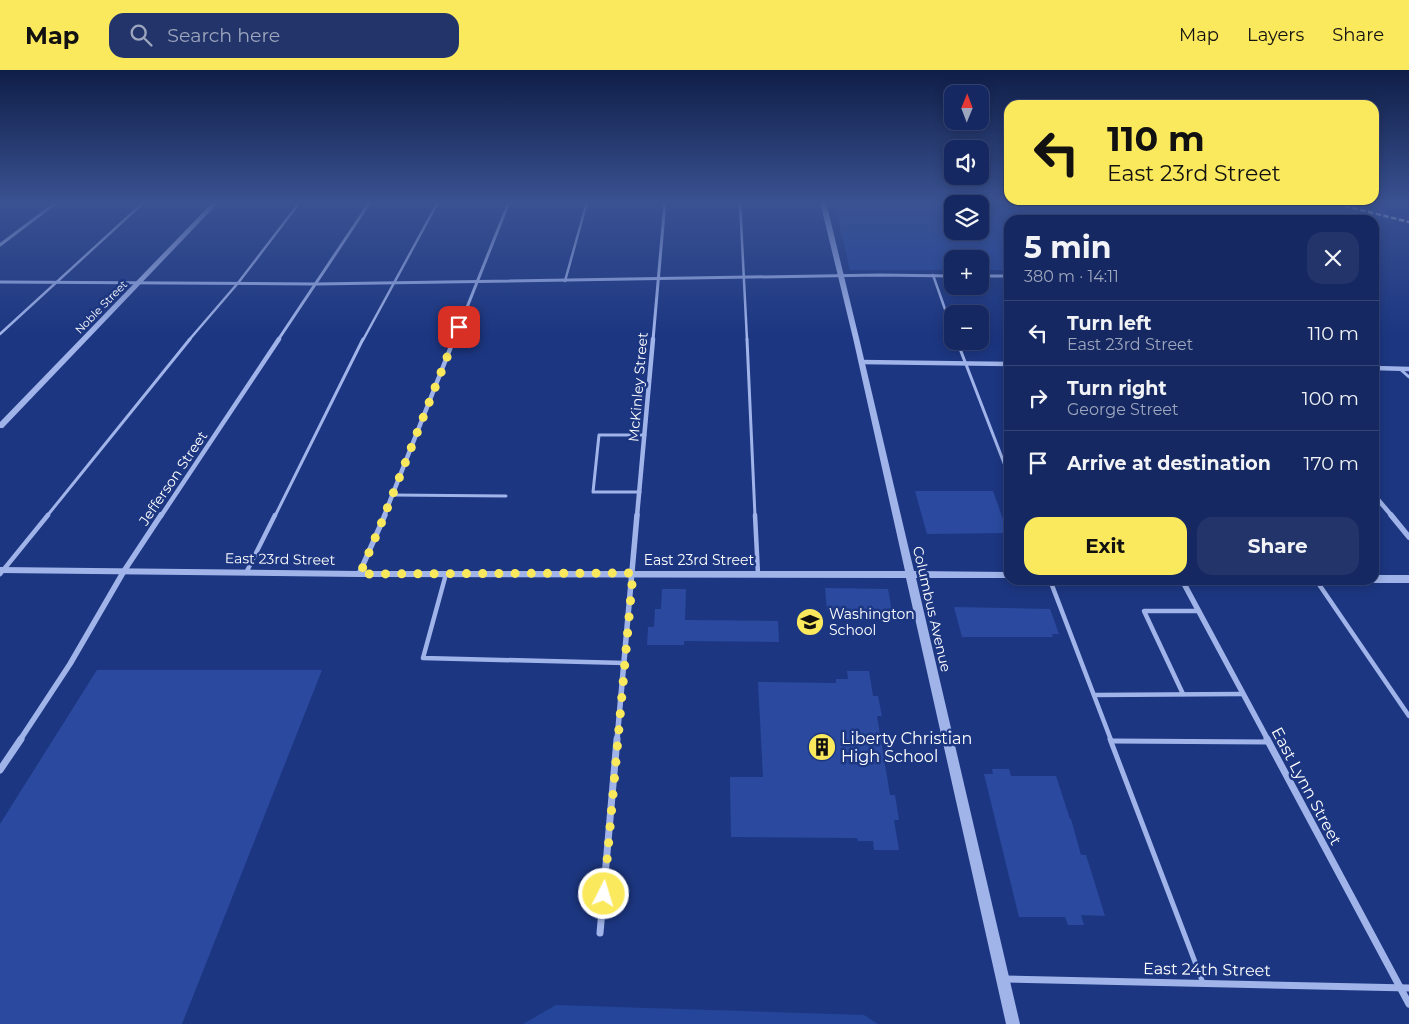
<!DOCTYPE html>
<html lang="en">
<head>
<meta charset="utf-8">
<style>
  body { margin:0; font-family:Montserrat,sans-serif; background:#22346a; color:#f1f3f6; height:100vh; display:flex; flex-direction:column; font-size:19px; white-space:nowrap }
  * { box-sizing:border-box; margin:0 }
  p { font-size:16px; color:#9da6bd }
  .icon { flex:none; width:28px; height:28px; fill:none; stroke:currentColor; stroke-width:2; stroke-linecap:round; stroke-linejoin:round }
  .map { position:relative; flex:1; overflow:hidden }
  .details { position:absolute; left:1004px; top:145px; width:375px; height:370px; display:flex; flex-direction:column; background:#152861; border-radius:15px; box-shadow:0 2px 12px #0003,0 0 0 1px #344476 }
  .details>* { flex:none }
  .banner { position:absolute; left:1004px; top:30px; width:375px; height:105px; border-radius:15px; box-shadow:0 2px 12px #0003,0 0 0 1px #344476; background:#fbe95d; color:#111; overflow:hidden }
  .needle { width:32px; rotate:1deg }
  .tools { position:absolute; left:944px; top:15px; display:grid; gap:10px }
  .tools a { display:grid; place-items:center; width:45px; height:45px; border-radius:10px; background:#152861; box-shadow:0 2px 12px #0003,0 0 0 1px #344476; font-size:25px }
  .pin { position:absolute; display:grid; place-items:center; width:42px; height:42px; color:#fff; margin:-21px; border-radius:10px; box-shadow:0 2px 8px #0006 }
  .me { position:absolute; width:55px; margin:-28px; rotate:5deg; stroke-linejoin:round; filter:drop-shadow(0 0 4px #0008) }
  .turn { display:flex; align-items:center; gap:18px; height:105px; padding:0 20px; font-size:22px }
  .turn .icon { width:65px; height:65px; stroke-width:2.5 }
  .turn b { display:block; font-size:35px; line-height:42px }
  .round { display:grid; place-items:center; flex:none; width:52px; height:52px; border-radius:15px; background:#22346a }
  .overview { display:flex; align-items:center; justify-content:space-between; height:85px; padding:0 20px }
  h1 { font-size:30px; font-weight:700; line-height:38px }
  .action { display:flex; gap:10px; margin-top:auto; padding:10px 20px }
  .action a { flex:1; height:58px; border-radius:15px; background:#fbe95d; color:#111; font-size:20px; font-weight:700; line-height:58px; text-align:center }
  .action a+a { background:#22346a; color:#f1f3f6 }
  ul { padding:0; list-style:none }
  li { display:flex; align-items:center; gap:15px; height:65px; padding:0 20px; border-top:1px solid #344476 }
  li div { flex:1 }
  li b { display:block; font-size:19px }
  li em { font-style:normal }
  header { display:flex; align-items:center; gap:30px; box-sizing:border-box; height:70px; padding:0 25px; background:#fbe95d; color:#111 }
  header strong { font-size:24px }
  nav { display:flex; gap:28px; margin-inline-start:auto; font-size:18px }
  .search { width:350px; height:45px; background:#22346a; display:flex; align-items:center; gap:12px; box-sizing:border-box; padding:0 18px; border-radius:15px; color:#9da6bd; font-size:19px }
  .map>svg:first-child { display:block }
  .green { fill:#25459a; fill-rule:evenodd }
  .building { fill:#2b4a9f }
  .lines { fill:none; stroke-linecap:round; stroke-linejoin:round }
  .service-far3 { stroke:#a0b4ea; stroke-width:2.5 }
  .service-far2 { stroke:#a0b4ea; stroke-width:3 }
  .service-far1 { stroke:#a0b4ea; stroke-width:4.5 }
  .service { stroke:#a0b4ea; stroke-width:5 }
  .minor-far3 { stroke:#a0b4ea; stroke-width:3 }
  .minor-far2 { stroke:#a0b4ea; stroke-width:4.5 }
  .minor-far1 { stroke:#a0b4ea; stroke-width:5.5 }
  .minor { stroke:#a0b4ea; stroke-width:7 }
  .tertiary { fill:#a0b4ea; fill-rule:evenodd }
  .rail { stroke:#fff; stroke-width:2.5; stroke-dasharray:5.5 2.5; stroke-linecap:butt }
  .route { stroke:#fbe95d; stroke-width:9; stroke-dasharray:0 16.2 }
  .labels { text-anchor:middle; stroke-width:5; stroke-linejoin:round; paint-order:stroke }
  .far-street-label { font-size:11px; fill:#fff; stroke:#1c3681 }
  .street-label { font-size:14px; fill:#fff; stroke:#1c3681 }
  .poi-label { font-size:14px; fill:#fff; stroke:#1c3681; text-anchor:start }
  .near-poi-label { font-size:16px; fill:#fff; stroke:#1c3681; text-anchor:start }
  .near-street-label { font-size:16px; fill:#fff; stroke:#1c3681 }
</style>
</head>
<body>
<header>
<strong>Map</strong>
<div class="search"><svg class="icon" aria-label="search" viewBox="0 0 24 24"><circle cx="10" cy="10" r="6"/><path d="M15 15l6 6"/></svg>Search here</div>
<nav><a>Map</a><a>Layers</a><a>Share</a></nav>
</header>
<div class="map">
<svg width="1409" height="954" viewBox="0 0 1409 954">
  <rect width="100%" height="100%" fill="#1c3681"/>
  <g class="green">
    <path d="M834,132H990L1009,166V200H980V189H952V200H850ZM952,134H980V161H952Z"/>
    <path d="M556,935L864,945L878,954H523Z"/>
  </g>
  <g class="building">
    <path d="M915,421H993L1008,463L927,464Z"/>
    <path d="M825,518L888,519L892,542L827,541Z"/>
    <path d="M662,519H686L685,550L778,551L779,572L684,571V575H647L648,557H654L655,539H661Z"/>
    <path d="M954,537L1050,539L1059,564H1052L1053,567H962Z"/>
    <path d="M97,600H322L182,954H0V754Z"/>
    <path d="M847,601H869L873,626H878L882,646H877L890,725H895L899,750H894L899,780H874L873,771H858L857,768L731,767L730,707H763L758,612L836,613V609H848Z"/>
    <path d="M992,699H1009L1011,706H1056L1070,749H1071L1081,785H1086L1105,846L1081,845L1084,855H1068L1065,847H1019L984,704H993Z"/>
  </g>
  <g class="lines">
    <g class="service-far3">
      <path d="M740,132L747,270"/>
      <path d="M933,205L952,259"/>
      <path d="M565,211L587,132"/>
      <path d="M0,264L144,132"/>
      <path d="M189,270L238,213L300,132"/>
      <path d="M363,270L438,132"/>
    </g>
    <g class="service-far2">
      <path d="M747,269L755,446"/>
      <path d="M957,271L1009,406"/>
      <path d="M1400,299L1409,307"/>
      <path d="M640,422H593L599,365H645"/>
      <path d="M393,425L506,426"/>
      <path d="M47,446L190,269"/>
      <path d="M275,446L363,269"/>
    </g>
    <g class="service-far1">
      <path d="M755,445L758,504"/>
      <path d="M246,503L275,445"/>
      <path d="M0,504L48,445"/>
      <path d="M446,504L423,588L625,593"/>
      <path d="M1050,510L1111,670"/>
      <path d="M1316,510L1409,646"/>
      <path d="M1183,624L1144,541H1198"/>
      <path d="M1094,625L1242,624"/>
    </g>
    <g class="service">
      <path d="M1110,669L1203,913"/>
      <path d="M1112,671L1268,672"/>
    </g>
    <g class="minor-far3">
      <path d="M0,175L57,132"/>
      <path d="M980,206H1009"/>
      <path d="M0,212L316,214L880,205L952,206"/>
      <path d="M278,270L370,132"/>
      <path d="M454,270L509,132"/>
      <path d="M653,270L665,132"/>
    </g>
    <g class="minor-far2">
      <path d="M861,292L1009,294"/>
      <path d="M1374,298L1409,299"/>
      <path d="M1374,425L1392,446"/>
      <path d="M161,446L279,269"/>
      <path d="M384,446L454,269"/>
      <path d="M637,446L653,269"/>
    </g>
    <g class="minor-far1">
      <path d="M1391,445L1409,467"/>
      <path d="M359,504L385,445"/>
      <path d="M1182,510L1268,670"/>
      <path d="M20,670L70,594L124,501L161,445"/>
      <path d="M617,670L637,445"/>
    </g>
    <g class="minor">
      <path d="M1267,669L1409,934"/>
      <path d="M0,700L21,669"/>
      <path d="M600,863L617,669"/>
      <path d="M1004,909L1409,918"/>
    </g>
    <g class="tertiary">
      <path d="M213,132H219L3,358H0V352Z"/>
      <path d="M820,132H826L859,268L914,501L1009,502V508H916L1020,954H1006L906,508L359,507L0,503V497L359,501H905L853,268Z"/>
      <path d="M1374,505H1409V513H1374L1370,510H1374Z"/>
    </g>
    <path class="rail" d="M1329,132L1409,152"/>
  </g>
  <linearGradient id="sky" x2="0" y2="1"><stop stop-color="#0f1e47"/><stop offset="0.5" stop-color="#3a5292"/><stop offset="1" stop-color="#3a5292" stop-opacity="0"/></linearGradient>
  <rect width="1409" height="265" fill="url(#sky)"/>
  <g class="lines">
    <path class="route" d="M459,257L381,454L360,504L633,503L604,824"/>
  </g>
  <defs>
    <symbol id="school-disc" viewBox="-11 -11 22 22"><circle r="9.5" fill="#fbe95d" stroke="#1c3681"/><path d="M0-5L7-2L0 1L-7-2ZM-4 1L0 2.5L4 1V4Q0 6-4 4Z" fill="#111"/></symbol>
    <symbol id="building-disc" viewBox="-11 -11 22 22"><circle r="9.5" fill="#fbe95d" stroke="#1c3681"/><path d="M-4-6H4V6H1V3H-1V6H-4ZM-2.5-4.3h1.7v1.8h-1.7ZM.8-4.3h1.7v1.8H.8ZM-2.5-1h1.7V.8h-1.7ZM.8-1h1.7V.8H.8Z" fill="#111"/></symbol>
  </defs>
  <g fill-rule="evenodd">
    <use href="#school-disc" x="794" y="536" width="32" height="32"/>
    <use href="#building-disc" x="806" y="661" width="32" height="32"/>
  </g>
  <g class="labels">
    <g class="far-street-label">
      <text transform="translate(101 237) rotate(-46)" y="4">Noble Street</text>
    </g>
    <g class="street-label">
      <text transform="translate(638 317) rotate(-85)" y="5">McKinley Street</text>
      <text transform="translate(173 408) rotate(-56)" y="5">Jefferson Street</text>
      <text transform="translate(280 489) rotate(1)" y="5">East 23rd Street</text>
      <text x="699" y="495">East 23rd Street</text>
      <text transform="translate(932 539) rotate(77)" y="5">Columbus Avenue</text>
    </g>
    <g class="poi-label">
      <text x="829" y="549">Washington<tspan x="829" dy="16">School</tspan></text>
    </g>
    <g class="near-poi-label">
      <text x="841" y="674">Liberty Christian<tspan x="841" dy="18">High School</tspan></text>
    </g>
    <g class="near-street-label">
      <text transform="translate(1307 716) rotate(62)" y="6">East Lynn Street</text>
      <text transform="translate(1207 899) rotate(1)" y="6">East 24th Street</text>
    </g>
  </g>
</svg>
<div class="tools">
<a><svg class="needle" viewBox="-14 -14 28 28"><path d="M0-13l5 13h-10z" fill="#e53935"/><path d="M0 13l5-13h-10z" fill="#9da6bd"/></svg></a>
<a><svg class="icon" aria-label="sound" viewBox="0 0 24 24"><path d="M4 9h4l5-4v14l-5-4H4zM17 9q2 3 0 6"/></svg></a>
<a><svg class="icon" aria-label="layers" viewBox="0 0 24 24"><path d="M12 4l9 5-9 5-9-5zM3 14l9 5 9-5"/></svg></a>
<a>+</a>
<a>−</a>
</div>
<div class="pin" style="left:459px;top:257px;background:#d93025"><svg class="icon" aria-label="arrive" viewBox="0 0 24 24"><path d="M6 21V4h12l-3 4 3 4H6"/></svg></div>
<svg class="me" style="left:604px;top:824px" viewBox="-20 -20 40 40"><circle r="17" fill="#fbe95d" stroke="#fff" stroke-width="3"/><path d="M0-11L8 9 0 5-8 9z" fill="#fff"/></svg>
<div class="banner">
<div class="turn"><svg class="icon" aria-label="left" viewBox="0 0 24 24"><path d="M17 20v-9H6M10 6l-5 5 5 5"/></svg><div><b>110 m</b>East 23rd Street</div></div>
</div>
<section class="details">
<div class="overview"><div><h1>5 min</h1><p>380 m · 14:11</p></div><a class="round"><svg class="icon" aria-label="close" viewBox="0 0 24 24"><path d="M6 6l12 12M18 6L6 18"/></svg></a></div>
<ul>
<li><svg class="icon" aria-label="left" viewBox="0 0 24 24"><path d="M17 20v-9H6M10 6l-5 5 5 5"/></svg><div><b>Turn left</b><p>East 23rd Street</p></div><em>110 m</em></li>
<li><svg class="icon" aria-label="right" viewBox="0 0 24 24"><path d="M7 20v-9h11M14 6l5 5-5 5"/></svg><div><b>Turn right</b><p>George Street</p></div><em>100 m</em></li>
<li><svg class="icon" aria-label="arrive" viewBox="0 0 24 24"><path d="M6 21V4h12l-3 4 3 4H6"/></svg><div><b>Arrive at destination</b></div><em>170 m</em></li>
</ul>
<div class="action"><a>Exit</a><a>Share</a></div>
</section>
</div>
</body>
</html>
